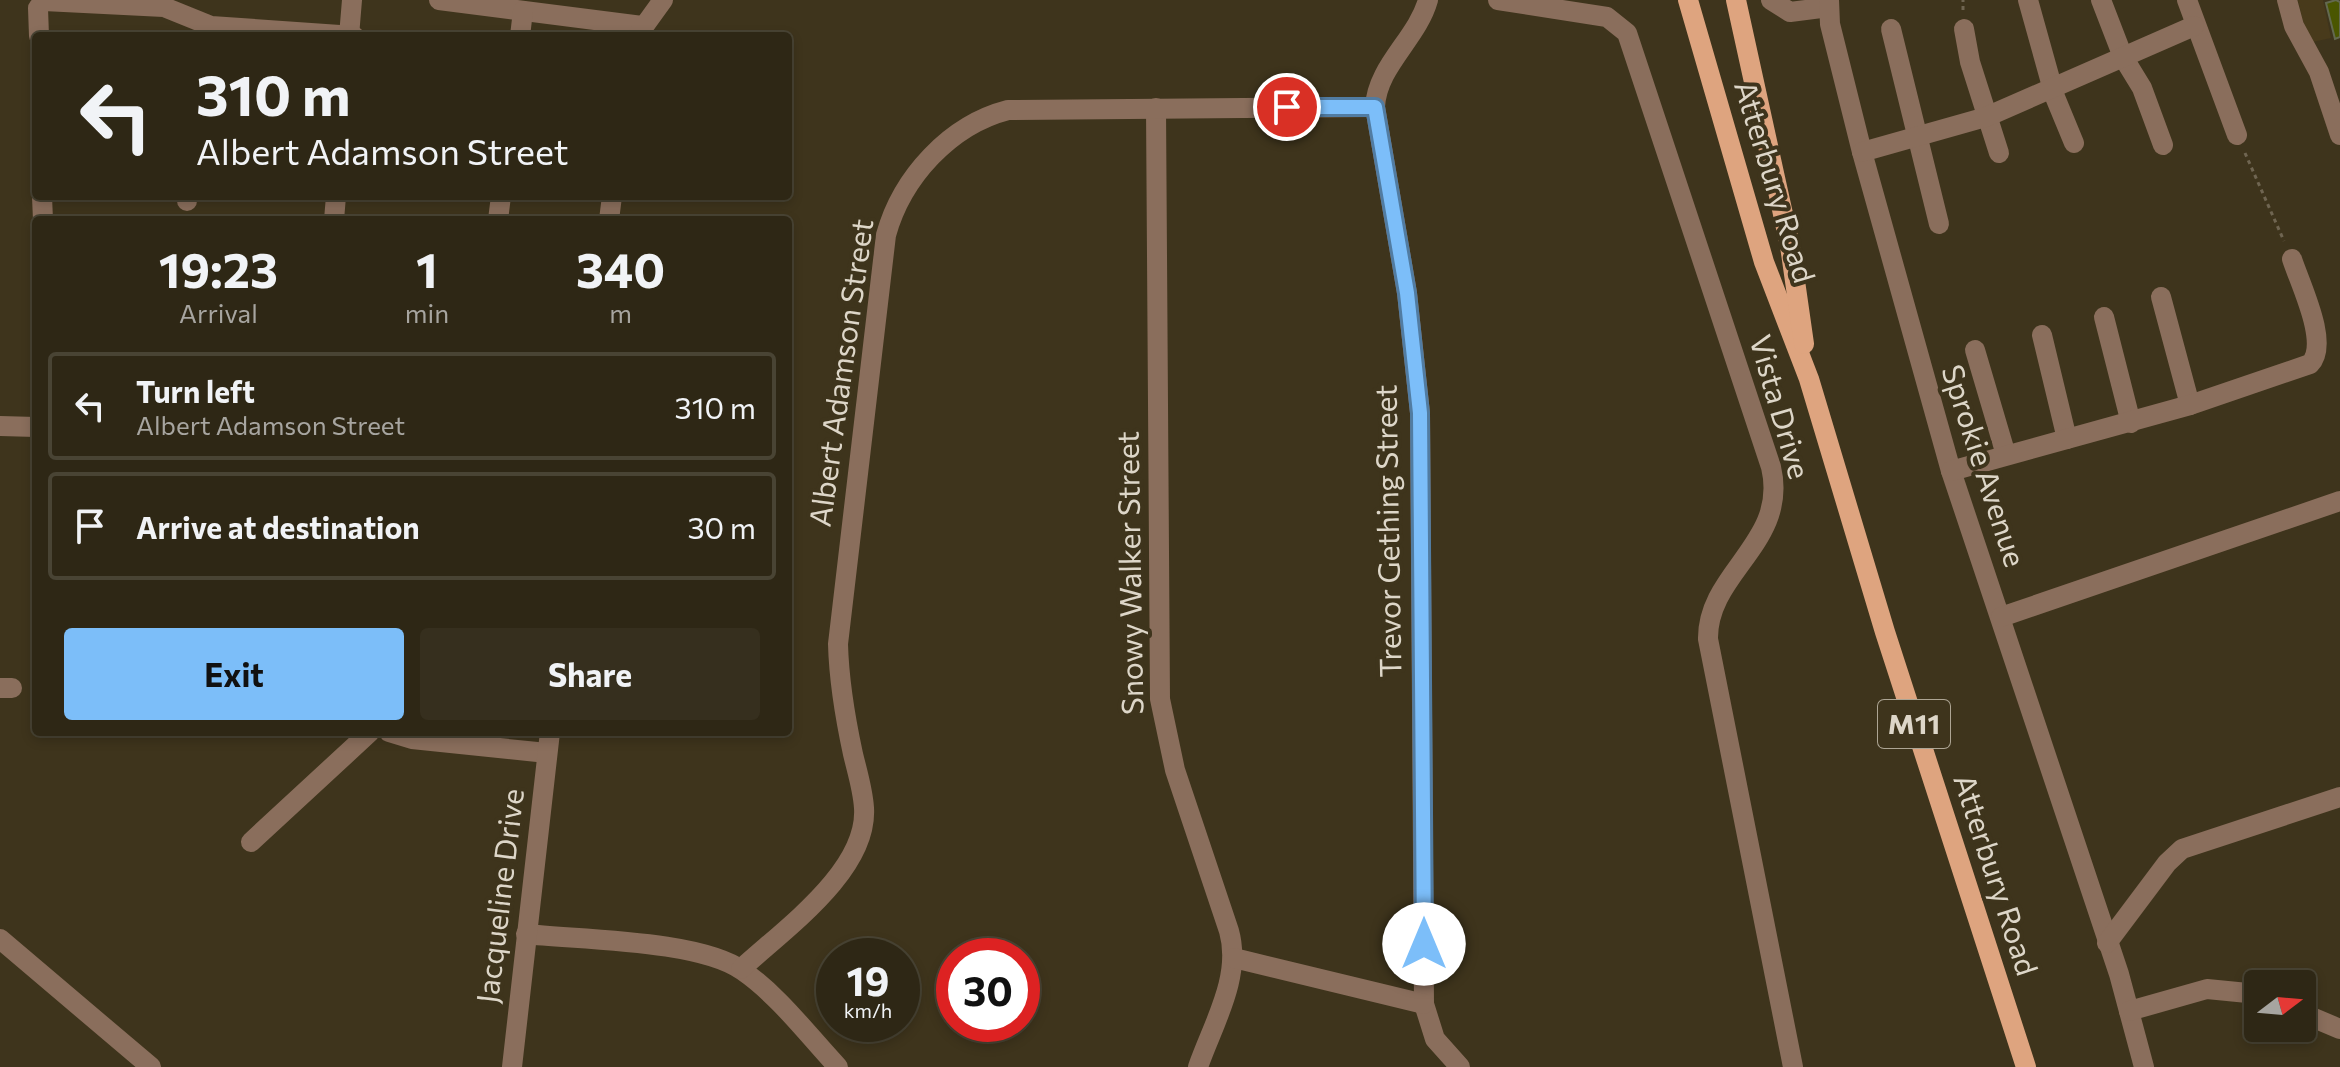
<!DOCTYPE html>
<html lang="en">
<head>
<meta charset="utf-8">
<style>
  body { margin:0; font-family:Commissioner,sans-serif; background:#362f1e; color:#f1f3f6; height:100vh; display:flex; flex-direction:column; font-size:30px; white-space:nowrap }
  * { box-sizing:border-box; margin:0 }
  p { font-size:26px; color:#a7a5a0 }
  .icon { flex:none; width:44px; height:44px; fill:none; stroke:currentColor; stroke-width:2; stroke-linecap:round; stroke-linejoin:round }
  .map { position:relative; flex:1; overflow:hidden }
  .drawer { position:absolute; left:32px; top:216px; width:760px; height:520px; display:flex; flex-direction:column; background:#2e2715; border-radius:8px; box-shadow:0 4px 12px #0003,0 0 0 2px #494434 }
  .drawer>* { flex:none }
  .hud { position:absolute; left:32px; top:32px; width:760px; height:168px; border-radius:8px; box-shadow:0 4px 12px #0003,0 0 0 2px #494434; background:#2e2715; color:#f1f3f6; overflow:hidden }
  .needle { width:52px; rotate:74deg }
  .buttons { position:absolute; left:2244px; top:970px; display:grid; gap:16px }
  .buttons a { display:grid; place-items:center; width:72px; height:72px; border-radius:8px; background:#2e2715; box-shadow:0 4px 12px #0003,0 0 0 2px #494434; font-size:40px }
  .speed { position:absolute; left:816px; top:938px; display:flex; gap:16px; font-size:40px; font-weight:700; text-align:center }
  .speed>* { display:grid; place-content:center; width:104px; height:104px; border-radius:50%; background:#2e2715; box-shadow:0 4px 12px #0003,0 0 0 2px #494434; line-height:1 }
  .speed small { font-size:20px; font-weight:400 }
  .speed .limit { border:12px solid #d22; background:#fff; color:#111 }
  .pin { position:absolute; display:grid; place-items:center; width:68px; height:68px; color:#fff; margin:-34px; border:4px solid #fff; border-radius:50%; box-shadow:0 2px 8px #0007 }
  .me { position:absolute; width:88px; margin:-44px; rotate:0deg; stroke-linejoin:round; filter:drop-shadow(0 0 6px #0008) }
  .turn { display:flex; align-items:center; gap:28px; height:168px; padding:0 32px; font-size:36px }
  .turn .icon { width:104px; height:104px; stroke-width:2.5 }
  .turn b { display:block; font-size:56px; line-height:68px }
  .eta { display:flex; justify-content:space-evenly; align-items:center; height:136px; text-align:center }
  .eta b { font-size:48px; font-weight:700; line-height:56px }
  .primary-button { display:flex; gap:16px; margin-top:auto; padding:16px 32px }
  .primary-button a { flex:1; height:92px; border-radius:8px; background:#7cbef9; color:#111; font-size:32px; font-weight:700; line-height:92px; text-align:center }
  .primary-button a+a { background:#362f1e; color:#f1f3f6 }
  ul { padding:0; list-style:none }
  li { display:flex; align-items:center; gap:24px; height:108px; margin:0 16px 12px; padding:0 16px; border:4px solid #494434; border-radius:8px }
  li div { flex:1 }
  li b { display:block; font-size:30px }
  li em { font-style:normal }
  .map>svg:first-child { display:block }
  .built { fill:#483a1b }
  .building { fill:#4a5600; stroke:#63694f; stroke-width:2 }
  .lines { fill:none; stroke-linecap:round; stroke-linejoin:round }
  .path { stroke:#6f6551; stroke-width:3; stroke-dasharray:4 4; stroke-linecap:butt }
  .minor { stroke:#8a6e5c; stroke-width:20 }
  .major { stroke:#dea47f; stroke-width:20 }
  .route-casing { stroke:#517ca2; stroke-width:20 }
  .route { stroke:#7cbef9; stroke-width:14 }
  .labels { text-anchor:middle; stroke-width:8; stroke-linejoin:round; paint-order:stroke }
  .shield { fill:#3e341c; stroke:#ada594; stroke-width:2 }
  .shield-label { font-size:28px; font-weight:bold; fill:#ddd6c8 }
  .street-label { font-size:30px; fill:#ddd6c8; stroke:#3e341c }
</style>
</head>
<body>
<div class="map">
<svg width="2340" height="1067" viewBox="0 0 2340 1067">
  <rect width="100%" height="100%" fill="#3e341c"/>
  <path class="built" d="M2298,0H2323L2331,38L2308,43Z"/>
  <path class="building" d="M2336,0L2340,2V37L2335,39L2326,3Z"/>
  <g class="lines">
    <g class="path">
      <path d="M1963,10V0"/>
      <path d="M2245,153L2284,241"/>
    </g>
    <g class="minor">
      <path d="M439,0L642,26"/>
      <path d="M1428,0C1417,39 1377,66 1375,107L1407,293L1420,413L1424,1004L1435,1039L1460,1067"/>
      <path d="M1498,0L1607,17L1627,33L1771,467C1789,543 1707,572 1708,639L1793,1067"/>
      <path d="M1771,0L1790,12L1829,7"/>
      <path d="M1829,0L1830,24L1862,152L1951,471L2119,974L2144,1067"/>
      <path d="M2028,0L2055,97L2074,143"/>
      <path d="M2101,0L2123,57L2142,88L2163,145"/>
      <path d="M2187,0L2237,135"/>
      <path d="M2287,0L2294,26L2319,72L2340,135"/>
      <path d="M1891,29L1939,224"/>
      <path d="M1964,29L1970,62L1999,153"/>
      <path d="M39,36L38,8L44,1L164,7L211,26L354,36"/>
      <path d="M349,36L352,0"/>
      <path d="M520,36L523,11"/>
      <path d="M637,36L663,0"/>
      <path d="M1156,108L1160,699L1175,770L1229,931C1242,977 1213,1024 1198,1067"/>
      <path d="M1862,152L1986,117L2194,26"/>
      <path d="M42,196L43,220"/>
      <path d="M187,201V196"/>
      <path d="M334,220L336,196"/>
      <path d="M498,220L501,196"/>
      <path d="M609,220L612,196"/>
      <path d="M2161,297L2190,405"/>
      <path d="M2104,317L2131,423"/>
      <path d="M2042,335L2067,439"/>
      <path d="M1975,350L2006,455"/>
      <path d="M0,426L36,427"/>
      <path d="M1951,471L2190,405L2310,364C2330,344 2300,284 2292,259"/>
      <path d="M2001,617L2340,501"/>
      <path d="M0,688H12"/>
      <path d="M389,732L412,739L547,753"/>
      <path d="M251,842L370,732"/>
      <path d="M526,934C581,940 700,940 743,971C779,996 808,1035 838,1067"/>
      <path d="M0,939L151,1067"/>
      <path d="M2107,943L2167,863L2182,849L2340,797"/>
      <path d="M1234,958L1424,1004"/>
      <path d="M741,969C783,930 868,871 864,808C863,790 857,771 853,754C845,717 839,682 838,644L886,235C902,177 950,125 1008,110L1375,107"/>
      <path d="M2129,1011L2207,989L2258,994"/>
      <path d="M2302,1013L2340,1029"/>
      <path d="M512,1067L550,732"/>
    </g>
    <g class="major">
      <path d="M1688,0L1764,262L1809,379L1885,632L2026,1067"/>
      <path d="M1736,0L1790,246L1804,344"/>
    </g>
  </g>
  <g class="lines">
    <defs>
      <path id="route" d="M1287,107H1375L1407,293L1420,413L1424,944"/>
    </defs>
    <use href="#route" class="route-casing"/>
    <use href="#route" class="route"/>
  </g>
  <g class="labels">
    <rect class="shield" x="1878" y="700" width="72" height="48" rx="6"/>
    <g class="shield-label">
      <text x="1914" y="734">M11</text>
    </g>
    <g class="street-label">
      <text transform="translate(1774 182) rotate(73)" y="10">Atterbury Road</text>
      <text transform="translate(842 373) rotate(-82)" y="10">Albert Adamson Street</text>
      <text transform="translate(1779 407) rotate(74)" y="10">Vista Drive</text>
      <text transform="translate(1983 466) rotate(72)" y="10">Sprokie Avenue</text>
      <text transform="translate(1389 531) rotate(-91)" y="10">Trevor Gething Street</text>
      <text transform="translate(1131 573) rotate(-91)" y="10">Snowy Walker Street</text>
      <text transform="translate(1995 875) rotate(72)" y="10">Atterbury Road</text>
      <text transform="translate(501 896) rotate(-83)" y="10">Jacqueline Drive</text>
    </g>
  </g>
</svg>
<div class="buttons">
<a><svg class="needle" viewBox="-14 -14 28 28"><path d="M0-13l5 13h-10z" fill="#e53935"/><path d="M0 13l5-13h-10z" fill="#a7a5a0"/></svg></a>
</div>
<div class="speed"><div>19<small>km/h</small></div><div class="limit">30</div></div>
<div class="pin" style="left:1287px;top:107px;background:#d93025"><svg class="icon" aria-label="arrive" viewBox="0 0 24 24"><path d="M6 21V4h12l-3 4 3 4H6"/></svg></div>
<svg class="me" style="left:1424px;top:944px" viewBox="-20 -20 40 40"><circle r="19" fill="#fff"/><path d="M0-13L10 11 0 6-10 11z" fill="#7cbef9"/></svg>
<div class="hud">
<div class="turn"><svg class="icon" aria-label="left" viewBox="0 0 24 24"><path d="M17 20v-9H6M10 6l-5 5 5 5"/></svg><div><b>310 m</b>Albert Adamson Street</div></div>
</div>
<section class="drawer">
<div class="eta">
<div><b>19:23</b><p>Arrival</p></div>
<div><b>1</b><p>min</p></div>
<div><b>340</b><p>m</p></div>
</div>
<ul>
<li><svg class="icon" aria-label="left" viewBox="0 0 24 24"><path d="M17 20v-9H6M10 6l-5 5 5 5"/></svg><div><b>Turn left</b><p>Albert Adamson Street</p></div><em>310 m</em></li>
<li><svg class="icon" aria-label="arrive" viewBox="0 0 24 24"><path d="M6 21V4h12l-3 4 3 4H6"/></svg><div><b>Arrive at destination</b></div><em>30 m</em></li>
</ul>
<div class="primary-button"><a>Exit</a><a>Share</a></div>
</section>
</div>
</body>
</html>
